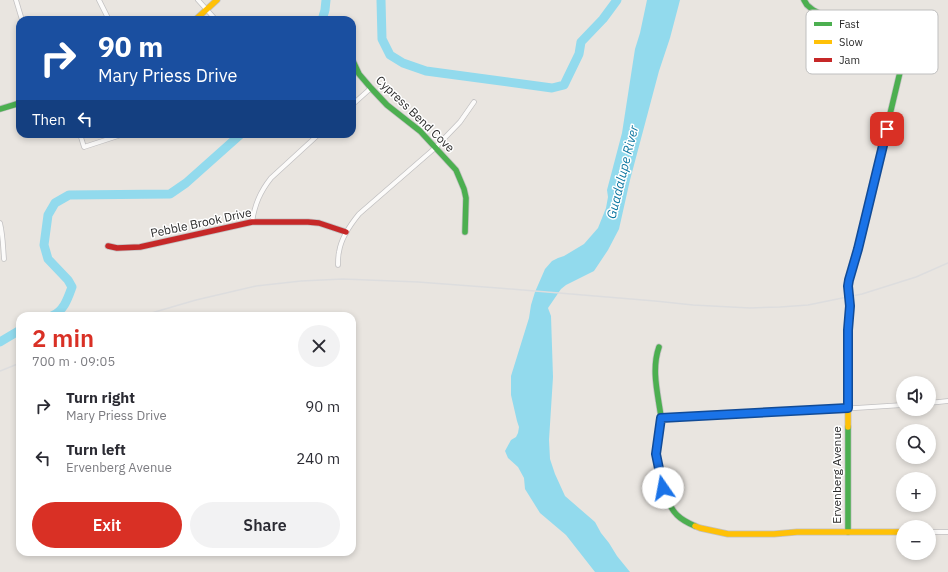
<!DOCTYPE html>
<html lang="en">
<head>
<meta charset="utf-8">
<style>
  body { margin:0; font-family:"IBM Plex Sans",sans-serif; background:#f2f2f3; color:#2b2b33; height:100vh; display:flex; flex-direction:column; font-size:15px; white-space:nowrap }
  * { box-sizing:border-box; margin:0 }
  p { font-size:13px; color:#7c7c81 }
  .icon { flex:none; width:22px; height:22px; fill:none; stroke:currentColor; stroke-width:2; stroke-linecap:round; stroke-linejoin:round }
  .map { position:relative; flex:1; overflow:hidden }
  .side { position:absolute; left:16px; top:312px; width:340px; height:244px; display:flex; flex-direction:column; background:#fff; border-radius:12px; box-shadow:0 2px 6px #0003 }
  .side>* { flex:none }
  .banner { position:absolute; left:16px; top:16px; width:340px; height:122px; border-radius:12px; box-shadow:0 2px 6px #0003; background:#1a4fa0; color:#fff; overflow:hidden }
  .buttons { position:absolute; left:896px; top:376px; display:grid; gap:8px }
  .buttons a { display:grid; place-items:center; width:40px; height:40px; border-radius:50%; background:#fff; box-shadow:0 2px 6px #0003; font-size:20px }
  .pin { position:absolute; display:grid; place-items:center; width:34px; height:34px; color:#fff; margin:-17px; border-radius:8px; box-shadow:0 2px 6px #0006 }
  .me { position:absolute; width:44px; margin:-22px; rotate:348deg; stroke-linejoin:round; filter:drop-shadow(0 0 3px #0008) }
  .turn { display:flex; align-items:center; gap:14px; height:84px; padding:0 16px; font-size:18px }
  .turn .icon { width:52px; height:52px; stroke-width:2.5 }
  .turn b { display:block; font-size:28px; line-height:34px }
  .then { display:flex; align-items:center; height:38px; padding:0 16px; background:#0003; gap:8px; font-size:15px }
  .round { display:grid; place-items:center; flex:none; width:42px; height:42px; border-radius:21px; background:#f2f2f3 }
  .head { display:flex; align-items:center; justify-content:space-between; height:68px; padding:0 16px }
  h1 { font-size:24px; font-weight:600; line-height:30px; color:#d93025 }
  .primary-button { display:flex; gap:8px; margin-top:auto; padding:8px 16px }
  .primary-button a { flex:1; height:46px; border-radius:24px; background:#d93025; color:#fff; font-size:16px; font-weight:600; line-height:46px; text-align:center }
  .primary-button a+a { background:#f2f2f3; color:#2b2b33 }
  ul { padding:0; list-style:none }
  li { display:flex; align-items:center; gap:12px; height:52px; padding:0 16px }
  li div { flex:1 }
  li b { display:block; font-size:15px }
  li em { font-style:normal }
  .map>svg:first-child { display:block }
  .water { fill:#92daed }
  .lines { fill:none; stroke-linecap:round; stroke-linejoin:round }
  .river { stroke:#92daed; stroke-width:9 }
  .street-casing { stroke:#c2c1c2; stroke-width:5.5 }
  .fast-casing { stroke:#c2c1c2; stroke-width:7 }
  .slow-casing { stroke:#c2c1c2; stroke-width:7 }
  .jam-casing { stroke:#c2c1c2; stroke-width:7 }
  .street { stroke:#fcfbfa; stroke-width:4 }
  .fast { stroke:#4caf50; stroke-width:5.5 }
  .slow { stroke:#ffc107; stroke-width:5.5 }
  .jam { stroke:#c62828; stroke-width:5.5 }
  .rail { stroke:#ddddde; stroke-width:1.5 }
  .route-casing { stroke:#114b97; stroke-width:10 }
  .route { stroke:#1a73e8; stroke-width:7 }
  .labels { text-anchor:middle; stroke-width:3; stroke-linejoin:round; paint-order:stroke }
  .street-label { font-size:12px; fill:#2a2a2a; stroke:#fff }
  .water-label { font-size:13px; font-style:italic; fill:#0975a0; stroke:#fff }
  .key { fill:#fff; stroke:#bfbfbf; stroke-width:1 }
  .key-label { font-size:11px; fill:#2a2a2a }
</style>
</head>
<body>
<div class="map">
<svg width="948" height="572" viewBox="0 0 948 572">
  <rect width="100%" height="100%" fill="#e9e5e0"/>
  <path class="water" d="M647,0H680L670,38L659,71L630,180L619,229L608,250L594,271L566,285L561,289L548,308L551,316L553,377L549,440L550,459L555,474L565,496L595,522L601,533L609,543L617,556L630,572H595L566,535L540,513L525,489L524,478L518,467L508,458L505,451L511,440L516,437L518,433L519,427L517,421L511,395V376L529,318L531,305L535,292L545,269L552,261L558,258L564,256L584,244L598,228L606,208L608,197L607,190L622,133L635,49L640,33Z"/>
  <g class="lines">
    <g class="river">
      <path d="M381,0L382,39L390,55L403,63L426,71L552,88L564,85L579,54L581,42L603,19L617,0"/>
      <path d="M322,20L325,10L326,0"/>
      <path d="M52,316C64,311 68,298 72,287L68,280L48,259L44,245L48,215L55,203L69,195L170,194L186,183L241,134"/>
      <path d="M0,342L20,330"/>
    </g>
    <defs>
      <g id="street">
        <path d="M16,0L22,20"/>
        <path d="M99,0L109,20"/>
        <path d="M198,0L216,20"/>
        <path d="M352,105L371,88"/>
        <path d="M80,134L84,147L124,134"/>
        <path d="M252,222C255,204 260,192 271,178L319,134"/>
        <path d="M0,223C3,235 3,247 4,259"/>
        <path d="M338,265C338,261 338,256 339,252C341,238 350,225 359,214L435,148L460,122L474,102"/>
        <path d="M929,403L948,401"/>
        <path d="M661,419L792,412L903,405"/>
        <path d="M929,532H948"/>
      </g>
      <g id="fast">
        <path d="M804,0L807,5L813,10L893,51L899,58L901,68L875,177"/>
        <path d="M352,59L359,74L371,88L387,105L420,131L456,170L464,189L466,198L465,232"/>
        <path d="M0,109L20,103"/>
        <path d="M659,347C651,370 658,394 661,417C662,429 657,442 657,454C656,470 665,503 677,515C682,520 688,523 695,526"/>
        <path d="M848,427V532"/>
      </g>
      <g id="slow">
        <path d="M195,20L217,0"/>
        <path d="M848,427V329L850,306L848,286L849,279L858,249L875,177"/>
        <path d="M695,526L700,528L728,534H774L797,532H903"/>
      </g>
      <path id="jam" d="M108,246L117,248L140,247L252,222H308L319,223L346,232"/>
    </defs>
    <use href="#street" class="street-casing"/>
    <use href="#fast" class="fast-casing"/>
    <use href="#slow" class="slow-casing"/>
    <use href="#jam" class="jam-casing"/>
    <use href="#street" class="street"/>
    <use href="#fast" class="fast"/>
    <use href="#slow" class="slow"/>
    <use href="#jam" class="jam"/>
    <g class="rail">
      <path d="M141,316L196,300L256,286L301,281L343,279L418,282L498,288L655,301L693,305L750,308L780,307L808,305L862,294L916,277L948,263"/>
      <path d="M0,371L20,363"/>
    </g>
  </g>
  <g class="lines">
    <defs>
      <path id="route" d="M663,488L656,454L661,418L848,408V330L850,306L848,286L849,280L858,249L887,129"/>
    </defs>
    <use href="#route" class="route-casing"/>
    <use href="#route" class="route"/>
  </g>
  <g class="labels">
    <g class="street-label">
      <text transform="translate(415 114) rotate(44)" y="4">Cypress Bend Cove</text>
      <text transform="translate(201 223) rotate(-12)" y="4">Pebble Brook Drive</text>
      <text transform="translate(837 475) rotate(-90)" y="4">Ervenberg Avenue</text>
    </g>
    <g class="water-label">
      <text transform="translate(622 172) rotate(-76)" y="5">Guadalupe River</text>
    </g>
  </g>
  <rect x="806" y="10" width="132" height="64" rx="6" class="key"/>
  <rect x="814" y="22" width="18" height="4" fill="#4caf50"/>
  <rect x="814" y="40" width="18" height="4" fill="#ffc107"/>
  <rect x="814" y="58" width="18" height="4" fill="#c62828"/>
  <g class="key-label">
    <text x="839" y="28">Fast</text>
    <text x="839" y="46">Slow</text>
    <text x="839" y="64">Jam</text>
  </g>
</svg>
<div class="buttons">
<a><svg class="icon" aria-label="sound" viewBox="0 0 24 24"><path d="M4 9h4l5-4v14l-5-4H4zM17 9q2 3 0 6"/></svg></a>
<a><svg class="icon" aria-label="search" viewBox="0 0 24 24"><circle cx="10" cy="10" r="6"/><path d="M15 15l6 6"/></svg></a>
<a>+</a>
<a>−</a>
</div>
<div class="pin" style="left:887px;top:129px;background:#d93025"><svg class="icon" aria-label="arrive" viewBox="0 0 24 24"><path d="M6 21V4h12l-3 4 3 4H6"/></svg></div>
<svg class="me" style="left:663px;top:488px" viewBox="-20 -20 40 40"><circle r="19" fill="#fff"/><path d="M0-13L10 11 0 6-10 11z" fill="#1a73e8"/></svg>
<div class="banner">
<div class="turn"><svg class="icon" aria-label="right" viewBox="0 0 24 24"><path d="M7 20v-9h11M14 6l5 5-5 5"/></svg><div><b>90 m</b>Mary Priess Drive</div></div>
<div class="then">Then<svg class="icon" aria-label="left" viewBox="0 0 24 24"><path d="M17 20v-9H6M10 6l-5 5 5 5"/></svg></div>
</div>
<section class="side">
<div class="head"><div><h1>2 min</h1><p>700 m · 09:05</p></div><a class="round"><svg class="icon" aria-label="close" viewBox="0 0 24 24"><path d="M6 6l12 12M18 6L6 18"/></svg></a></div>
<ul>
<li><svg class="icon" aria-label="right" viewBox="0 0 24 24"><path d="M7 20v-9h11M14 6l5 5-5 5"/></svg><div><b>Turn right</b><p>Mary Priess Drive</p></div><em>90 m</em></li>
<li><svg class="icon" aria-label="left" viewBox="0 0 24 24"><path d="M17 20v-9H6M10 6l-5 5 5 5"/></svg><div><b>Turn left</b><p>Ervenberg Avenue</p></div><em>240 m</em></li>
</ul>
<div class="primary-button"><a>Exit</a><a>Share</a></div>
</section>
</div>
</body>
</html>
